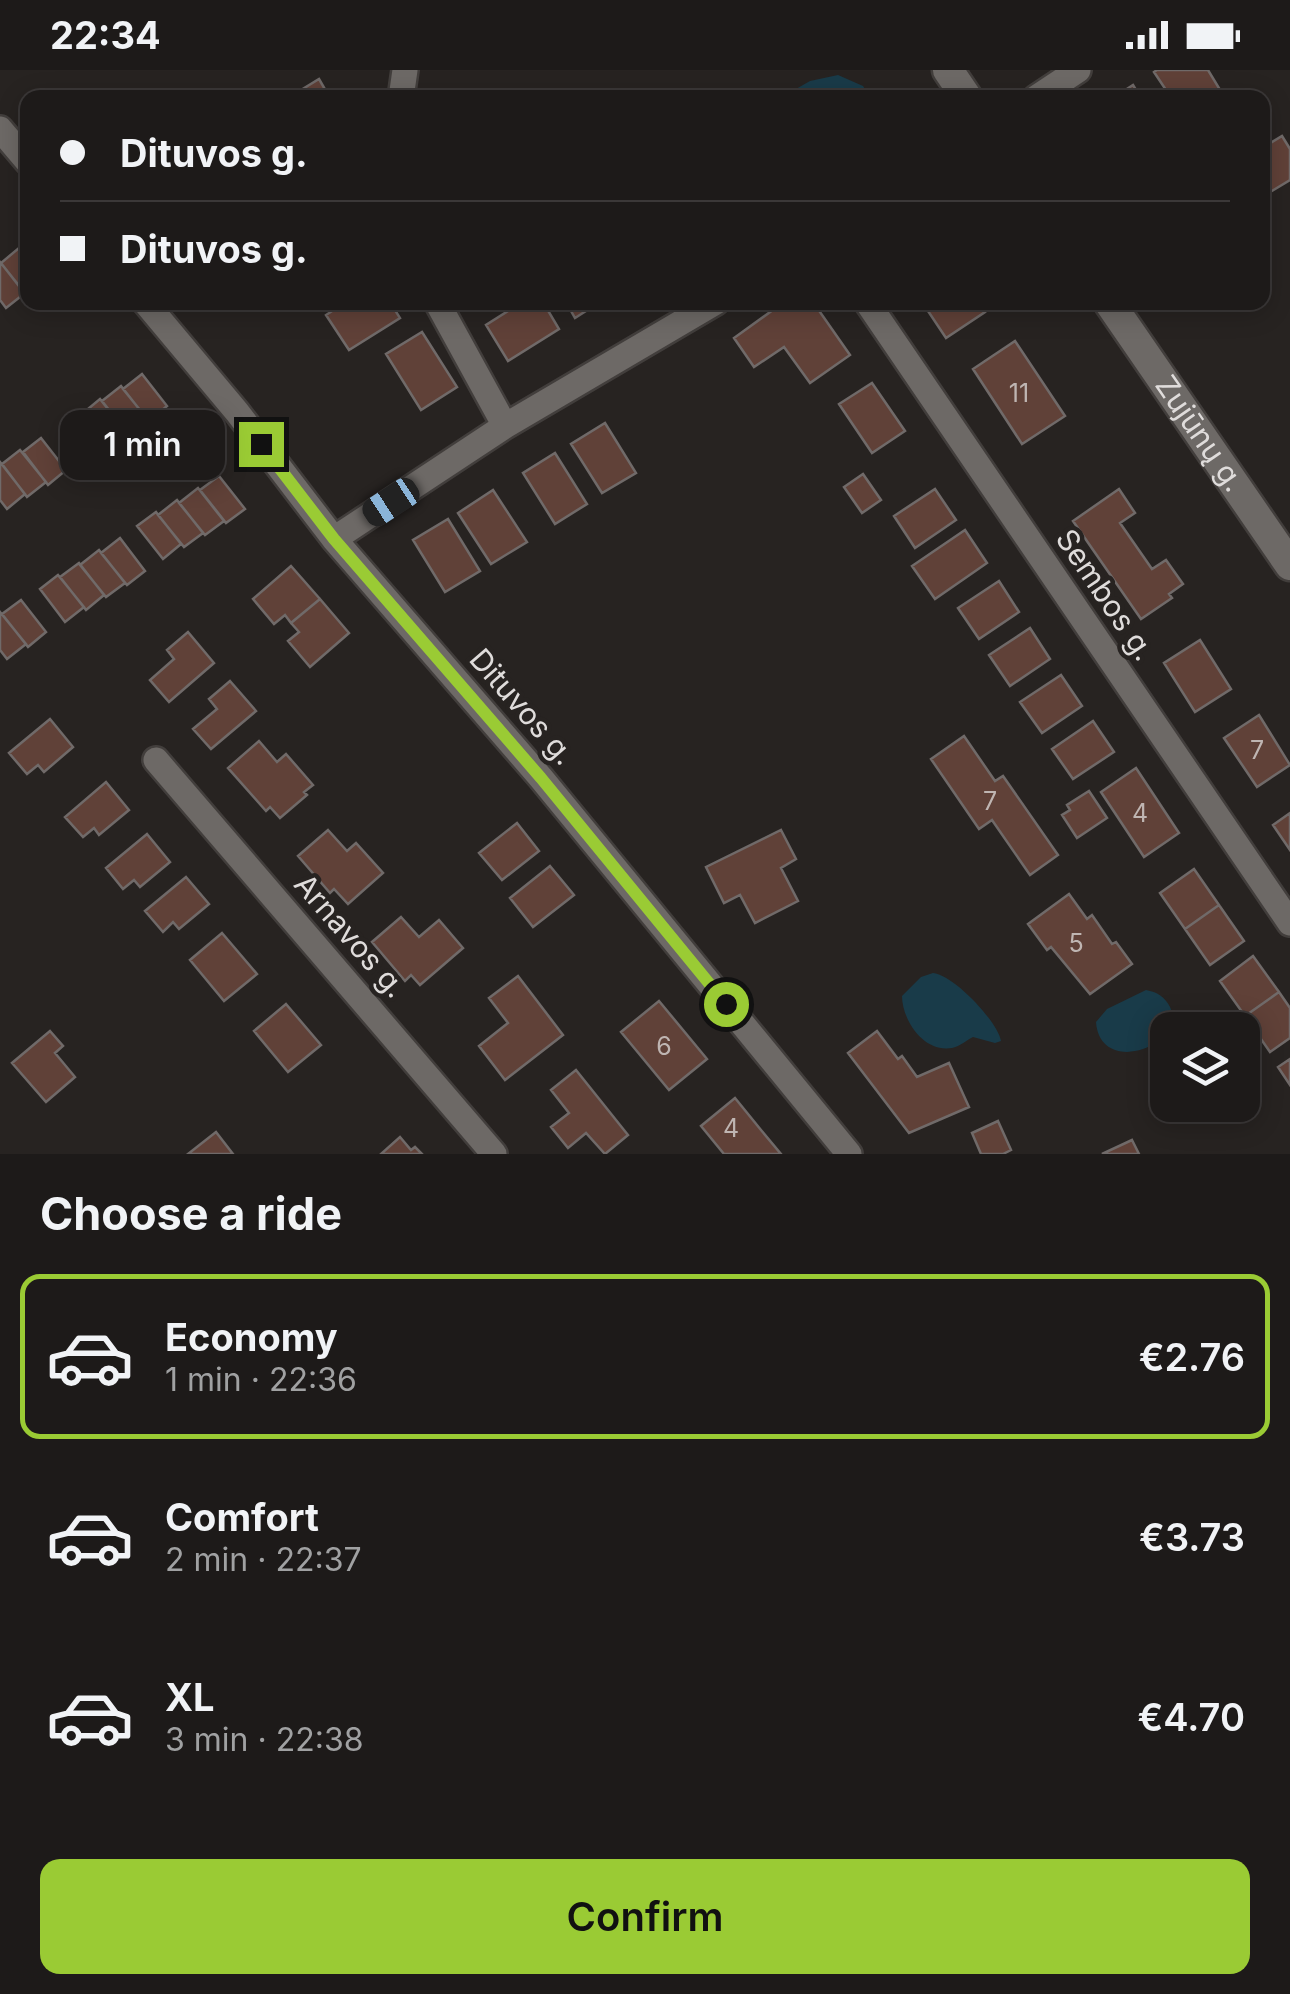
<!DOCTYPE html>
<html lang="en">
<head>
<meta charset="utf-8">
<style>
	:root { --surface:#1d1a19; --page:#2a2726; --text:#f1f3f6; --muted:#a0a1a2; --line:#3b3838; --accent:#9acb34 }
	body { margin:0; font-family:Inter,sans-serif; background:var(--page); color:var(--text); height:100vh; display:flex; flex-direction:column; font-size:38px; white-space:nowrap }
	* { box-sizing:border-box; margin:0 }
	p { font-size:32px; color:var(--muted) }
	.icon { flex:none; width:55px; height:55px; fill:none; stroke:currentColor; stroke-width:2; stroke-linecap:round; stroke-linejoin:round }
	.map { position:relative; height:1084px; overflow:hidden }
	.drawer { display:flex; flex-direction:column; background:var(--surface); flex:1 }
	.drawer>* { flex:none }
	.top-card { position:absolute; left:20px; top:20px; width:1250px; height:220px; border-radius:20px; box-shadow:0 5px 25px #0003,0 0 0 2px var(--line); display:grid; align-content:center; height:220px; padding:0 40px; background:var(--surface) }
	.fabs { position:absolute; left:1150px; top:942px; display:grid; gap:20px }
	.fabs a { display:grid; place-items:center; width:110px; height:110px; border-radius:20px; background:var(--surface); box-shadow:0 5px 25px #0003,0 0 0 2px var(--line); font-size:50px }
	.end { position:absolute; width:45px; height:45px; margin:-22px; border:12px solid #9acb34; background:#111; box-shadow:0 0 0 5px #111 }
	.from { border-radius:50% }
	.bubble { position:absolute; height:70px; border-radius:20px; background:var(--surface); box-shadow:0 5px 25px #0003,0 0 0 2px var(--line); font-size:32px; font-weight:600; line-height:70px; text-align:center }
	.car { position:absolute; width:30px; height:60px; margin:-30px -15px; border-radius:12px; box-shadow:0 0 8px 2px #0007; background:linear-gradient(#222 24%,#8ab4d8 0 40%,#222 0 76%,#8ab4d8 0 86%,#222 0) }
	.top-card b { display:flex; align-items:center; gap:35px; height:95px; font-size:38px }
	.top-card b+b { border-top:2px solid var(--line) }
	.top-card i { width:25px; height:25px; background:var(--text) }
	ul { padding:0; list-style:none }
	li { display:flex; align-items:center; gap:30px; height:165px; margin:0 20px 15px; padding:0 20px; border:5px solid transparent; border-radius:20px }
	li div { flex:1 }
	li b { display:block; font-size:38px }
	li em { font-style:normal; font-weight:600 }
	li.active { border-color:var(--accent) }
	li>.icon { width:90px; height:90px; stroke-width:1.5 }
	h2 { padding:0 40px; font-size:45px; line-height:120px }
	.primary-button { display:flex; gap:20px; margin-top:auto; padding:20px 40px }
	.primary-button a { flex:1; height:115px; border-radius:20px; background:var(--accent); color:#111; font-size:40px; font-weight:600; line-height:115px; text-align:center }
	.status { display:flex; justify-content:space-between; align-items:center; height:70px; padding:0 50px; background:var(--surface); direction:ltr }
	.status svg { height:28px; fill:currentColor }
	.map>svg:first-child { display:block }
	.water { fill:#193b49 }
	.building { fill:#604138; stroke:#706a69; stroke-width:2.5 }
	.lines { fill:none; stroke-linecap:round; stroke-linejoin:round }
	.street-casing { stroke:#423e3c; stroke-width:30 }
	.secondary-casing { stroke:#423e3c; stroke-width:35 }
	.street { stroke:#6d6966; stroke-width:25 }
	.secondary { stroke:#6d6966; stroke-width:30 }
	.route { stroke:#9acb34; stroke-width:12 }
	.labels { text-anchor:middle; stroke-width:9; stroke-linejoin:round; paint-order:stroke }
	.number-label { font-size:25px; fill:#bfb5b2 }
	.street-label { font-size:30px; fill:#dfdcdb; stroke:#272321 }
</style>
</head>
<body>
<div class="status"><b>22:34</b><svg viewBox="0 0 49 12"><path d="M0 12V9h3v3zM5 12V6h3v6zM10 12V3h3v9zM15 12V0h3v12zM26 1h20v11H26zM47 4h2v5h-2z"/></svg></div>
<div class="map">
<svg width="1290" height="1084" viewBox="0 0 1290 1084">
	<rect width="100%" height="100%" fill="#272321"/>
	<path class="water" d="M 838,5 L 863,16 L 870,27 L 782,27 L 810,11 Z
		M 933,903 C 954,905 998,952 1001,971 L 995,973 L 973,967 C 967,970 959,977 952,978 C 923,983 902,949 902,926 L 921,907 Z
		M 1146,920 C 1157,922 1165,927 1170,937 C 1188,975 1100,1008 1096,952 L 1107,939 Z"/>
	<path class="building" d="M 1157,0 L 1208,0 L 1225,28 L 1182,28 L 1177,21 L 1170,26 L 1154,2 Z
		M 319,9 L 330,28 L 288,28 Z
		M 1133,15 L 1141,28 L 1113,28 Z
		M 1282,66 L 1290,79 L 1290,110 L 1262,127 L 1262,78 Z
		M 19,178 L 28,189 L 26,225 L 1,193 Z
		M 0,192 L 25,223 L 6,238 L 0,230 Z
		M 346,232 L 390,232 L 400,248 L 349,280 L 326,245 Z
		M 522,232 L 543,232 L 559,259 L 508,291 L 486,255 Z
		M 566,232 L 600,232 L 575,248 Z
		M 784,232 L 813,232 L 850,285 L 810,313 L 784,277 L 754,297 L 734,268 Z
		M 922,232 L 979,232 L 985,242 L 946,268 Z
		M 422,262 L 457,317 L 421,340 L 386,284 Z
		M 1015,271 L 1065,346 L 1022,374 L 973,299 Z
		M 142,304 L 167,336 L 149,351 L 123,319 Z
		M 872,313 L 905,361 L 872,383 L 839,334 Z
		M 121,316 L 147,349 L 128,364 L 102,331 Z
		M 100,329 L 126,362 L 107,376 L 82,344 Z
		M 80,342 L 106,374 L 87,389 L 61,356 Z
		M 605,353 L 636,403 L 602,423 L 571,374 Z
		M 41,368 L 66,400 L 48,415 L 23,382 Z
		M 20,380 L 46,412 L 27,427 L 2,394 Z
		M 555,383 L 587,434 L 555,454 L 523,403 Z
		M 0,392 L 25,424 L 7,439 L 0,430 Z
		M 863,404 L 881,430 L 862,443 L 844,417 Z
		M 219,406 L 245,439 L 226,453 L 200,420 Z
		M 198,418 L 224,451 L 205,465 L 179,433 Z
		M 935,419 L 956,450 L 915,478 L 894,446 Z
		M 1119,419 L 1135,443 L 1120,453 L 1152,499 L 1166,490 L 1183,514 L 1169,524 L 1172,528 L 1141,549 L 1073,451 Z
		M 493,420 L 527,472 L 491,494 L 458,443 Z
		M 177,430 L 203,463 L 184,477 L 158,445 Z
		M 156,442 L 181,474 L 163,489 L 137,456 Z
		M 448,449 L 480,501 L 445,522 L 413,470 Z
		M 965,460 L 987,493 L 935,529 L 912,496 Z
		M 120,468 L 145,501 L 127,515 L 101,483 Z
		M 99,480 L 125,513 L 106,527 L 80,495 Z
		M 79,493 L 104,525 L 86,540 L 60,507 Z
		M 291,496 L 320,529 L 291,553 L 285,545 L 274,554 L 253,529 Z
		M 58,505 L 84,537 L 65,552 L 40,519 Z
		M 999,511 L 1019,542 L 979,569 L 958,538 Z
		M 320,529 L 349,563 L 310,597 L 288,571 L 299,562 L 291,553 Z
		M 21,530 L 46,562 L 28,577 L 2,544 Z
		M 0,542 L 26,574 L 7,589 L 0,580 Z
		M 1030,558 L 1050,589 L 1010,616 L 989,585 Z
		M 188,562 L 214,593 L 169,632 L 150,610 L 174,589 L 167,580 Z
		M 1200,570 L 1231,619 L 1195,642 L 1164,593 Z
		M 1061,605 L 1082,636 L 1042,663 L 1020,632 Z
		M 230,611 L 256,641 L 211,679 L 193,659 L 217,639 L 209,629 Z
		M 1259,645 L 1290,695 L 1257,717 L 1224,668 Z
		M 50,649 L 73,677 L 44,702 L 38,695 L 27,704 L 9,683 Z
		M 1093,651 L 1114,682 L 1073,709 L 1052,679 Z
		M 964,666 L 995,711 L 1003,706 L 1058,785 L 1030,805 L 992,750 L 979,759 L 931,689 Z
		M 259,671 L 277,692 L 286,684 L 313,715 L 304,722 L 307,725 L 280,748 L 270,737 L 266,741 L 228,698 Z
		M 1136,698 L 1179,763 L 1144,787 L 1101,722 Z
		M 106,712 L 129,740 L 99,765 L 94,758 L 83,767 L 65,747 Z
		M 1089,721 L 1107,748 L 1077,768 L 1062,745 L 1070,740 L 1067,735 Z
		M 1290,743 L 1290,780 L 1273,755 Z
		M 517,753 L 539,781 L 502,810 L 479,783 Z
		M 328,760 L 347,781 L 356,773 L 383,803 L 348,834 L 334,819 L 330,823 L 298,786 Z
		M 781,760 L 796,789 L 781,798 L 798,831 L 755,853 L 740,825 L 724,833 L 706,797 Z
		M 147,764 L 170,792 L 140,817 L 134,810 L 123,819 L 106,798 Z
		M 550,796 L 574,825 L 533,857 L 510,828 Z
		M 1194,799 L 1219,835 L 1185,859 L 1160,823 Z
		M 186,807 L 209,834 L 179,859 L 173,852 L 163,862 L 145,841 Z
		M 1069,824 L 1087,849 L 1092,845 L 1112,874 L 1116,872 L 1132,894 L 1090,924 L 1051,877 L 1047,880 L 1028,854 Z
		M 1219,835 L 1244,871 L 1210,895 L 1185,859 Z
		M 401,847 L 419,867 L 439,850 L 463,878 L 420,915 L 411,905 L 405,911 L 372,872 Z
		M 222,863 L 257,904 L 224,931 L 190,890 Z
		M 1253,886 L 1279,922 L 1245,946 L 1220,911 Z
		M 518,906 L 563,965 L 505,1010 L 479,976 L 508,953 L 489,928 Z
		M 1279,922 L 1290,938 L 1290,968 L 1270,982 L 1245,946 Z
		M 659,931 L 707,989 L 669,1020 L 621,962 Z
		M 286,934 L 321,975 L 288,1002 L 254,961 Z
		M 50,961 L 63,976 L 55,983 L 75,1007 L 46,1032 L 12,993 Z
		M 877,961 L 898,989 L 902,986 L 917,1007 L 949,993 L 969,1037 L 909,1063 L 848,983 Z
		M 1290,989 L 1290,1015 L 1278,997 Z
		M 576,1000 L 628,1065 L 605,1084 L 586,1063 L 568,1078 L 551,1057 L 569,1043 L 551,1020 Z
		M 735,1028 L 761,1060 L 781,1084 L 724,1084 L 701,1056 Z
		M 998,1051 L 1011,1080 L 1003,1084 L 981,1084 L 972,1063 Z
		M 216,1062 L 233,1084 L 188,1084 Z
		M 400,1067 L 411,1080 L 415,1077 L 422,1084 L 381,1084 Z
		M 1132,1070 L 1139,1084 L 1102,1084 Z"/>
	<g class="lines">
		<defs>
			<path id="street" d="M 401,28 L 405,0
				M 1036,28 L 1078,0
				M 0,59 L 28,92
				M 145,232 L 237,342 L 334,469 L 541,708 L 849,1084
				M 437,232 L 505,356
				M 867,232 L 1290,853
				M 334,469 L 505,356 L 716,232
				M 156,690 L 494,1084"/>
			<g id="secondary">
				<path d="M 948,0 L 967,28"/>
				<path id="s1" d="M 1109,232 L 1290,495"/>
			</g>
		</defs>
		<use href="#street" class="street-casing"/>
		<use href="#secondary" class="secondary-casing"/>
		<use href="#street" class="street"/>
		<use href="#secondary" class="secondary"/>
	</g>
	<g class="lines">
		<path class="route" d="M 261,374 L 334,469 L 541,708 L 726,934"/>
	</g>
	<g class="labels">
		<g class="number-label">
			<text x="1019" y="332">11</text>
			<text x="1257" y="689">7</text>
			<text x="990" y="740">7</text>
			<text x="1140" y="752">4</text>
			<text x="1076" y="882">5</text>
			<text x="664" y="985">6</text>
			<text x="731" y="1067">4</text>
		</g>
		<g class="street-label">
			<text dy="10" stroke="none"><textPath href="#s1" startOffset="160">Zujūnų g.</textPath></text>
			<text transform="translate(1105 525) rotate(56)" y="10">Sembos g.</text>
			<text transform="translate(522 637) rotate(49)" y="10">Dituvos g.</text>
			<text transform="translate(350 866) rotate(49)" y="10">Arnavos g.</text>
		</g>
	</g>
</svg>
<div class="fabs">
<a><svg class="icon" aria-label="layers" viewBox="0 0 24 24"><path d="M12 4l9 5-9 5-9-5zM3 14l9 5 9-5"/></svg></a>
</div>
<i class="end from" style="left:726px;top:934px"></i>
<i class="end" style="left:261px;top:374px"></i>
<div class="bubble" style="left:60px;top:340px;width:165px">1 min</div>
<i class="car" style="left:391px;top:432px;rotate:237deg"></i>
<div class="top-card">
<b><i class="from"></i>Dituvos g.</b>
<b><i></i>Dituvos g.</b>
</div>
</div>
<section class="drawer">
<h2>Choose a ride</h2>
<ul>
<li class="active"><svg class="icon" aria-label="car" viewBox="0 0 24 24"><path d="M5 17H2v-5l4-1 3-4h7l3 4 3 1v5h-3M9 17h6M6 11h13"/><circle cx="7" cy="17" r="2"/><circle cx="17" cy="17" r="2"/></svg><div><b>Economy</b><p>1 min · 22:36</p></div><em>€2.76</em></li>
<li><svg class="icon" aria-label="car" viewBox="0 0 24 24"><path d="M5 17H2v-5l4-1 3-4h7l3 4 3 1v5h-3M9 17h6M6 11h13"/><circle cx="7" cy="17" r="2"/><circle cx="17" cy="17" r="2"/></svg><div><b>Comfort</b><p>2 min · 22:37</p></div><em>€3.73</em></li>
<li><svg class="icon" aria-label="car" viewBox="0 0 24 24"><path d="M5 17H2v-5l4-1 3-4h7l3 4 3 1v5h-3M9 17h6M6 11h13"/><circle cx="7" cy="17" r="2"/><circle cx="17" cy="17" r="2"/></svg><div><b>XL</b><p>3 min · 22:38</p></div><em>€4.70</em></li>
</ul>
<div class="primary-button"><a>Confirm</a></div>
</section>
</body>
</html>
